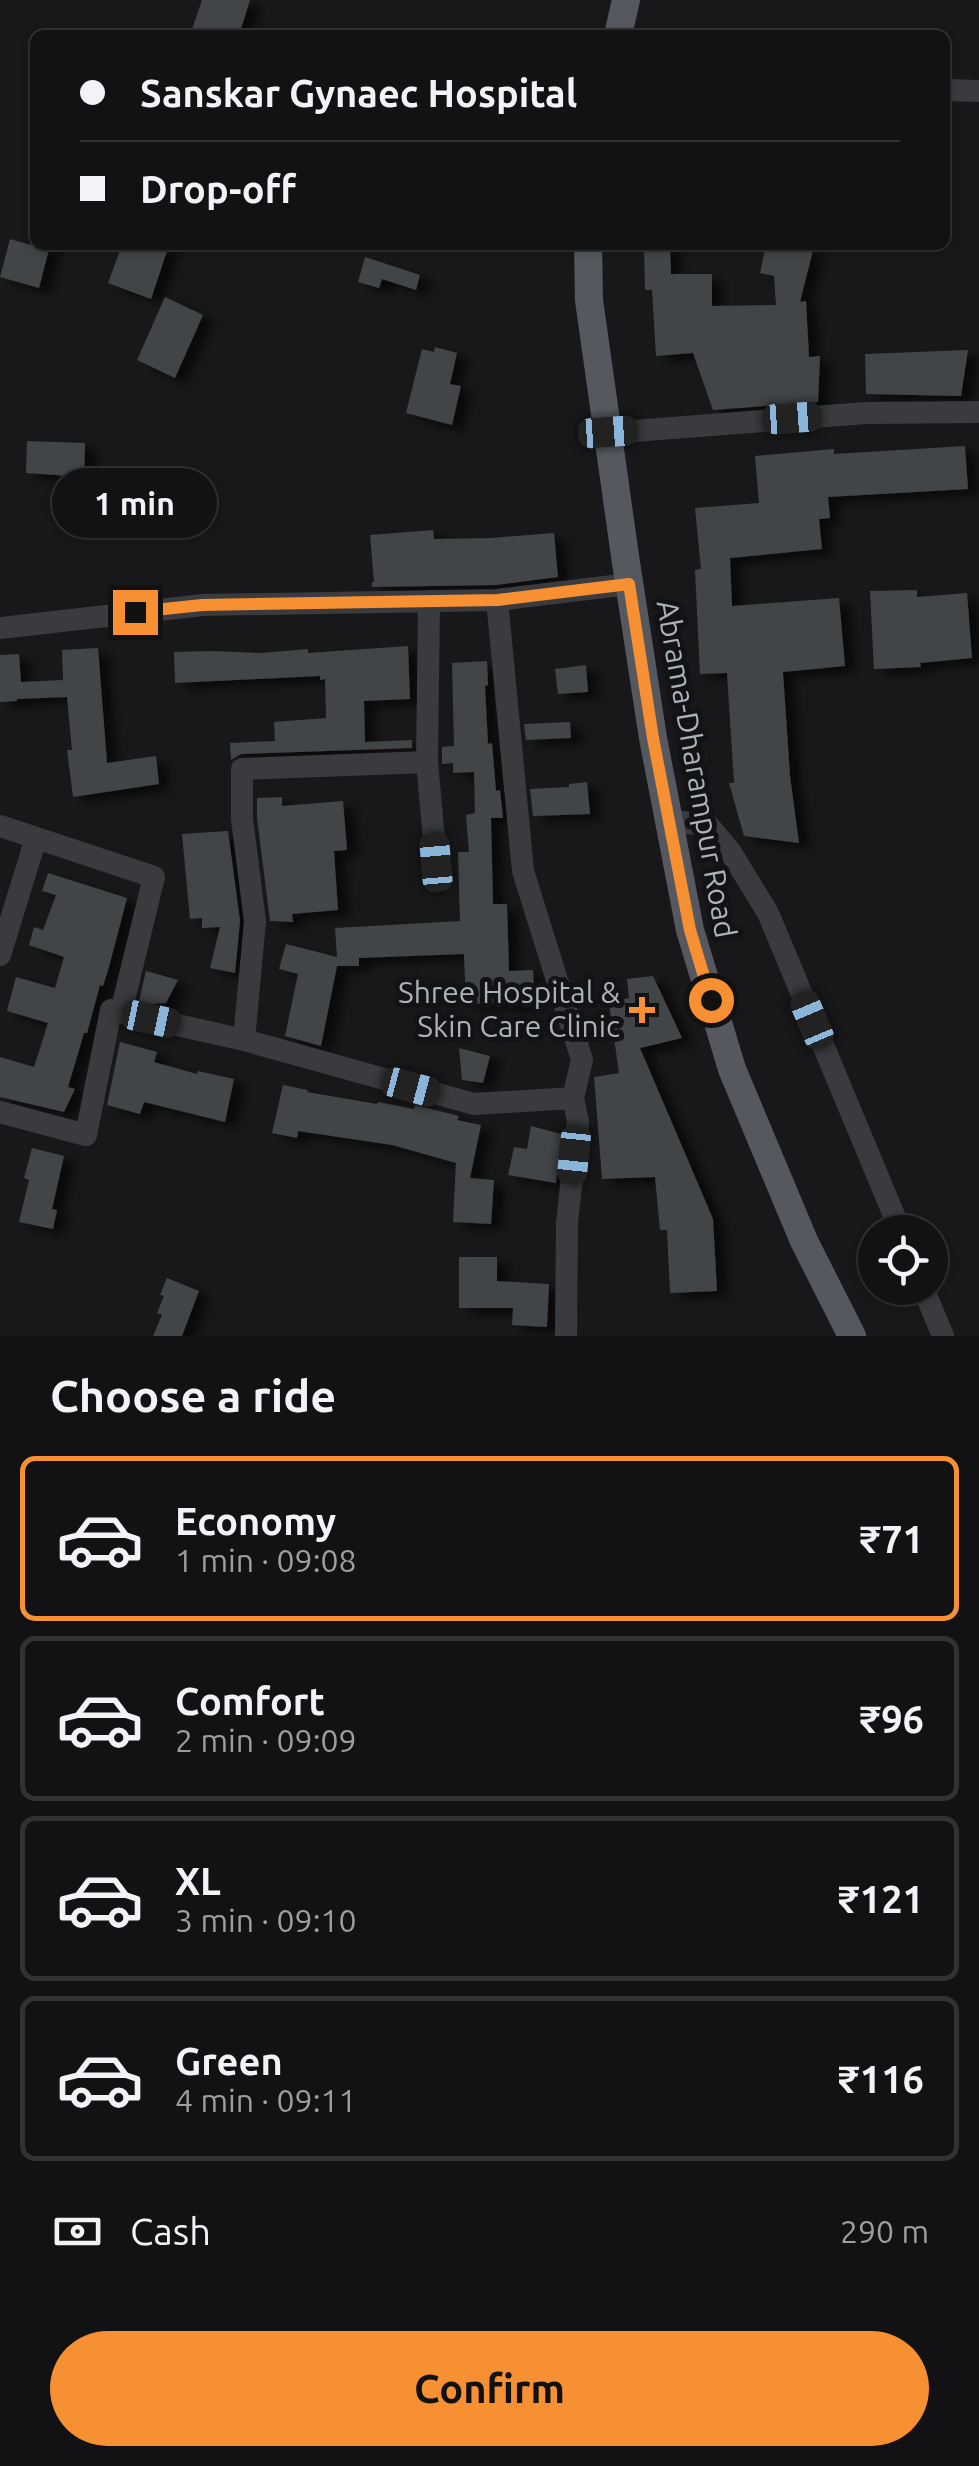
<!DOCTYPE html>
<html lang="en">
<head>
<meta charset="utf-8">
<style>
	:root { --surface:#121214; --page:#1b1b1d; --text:#f1f3f6; --muted:#9c9ea0; --line:#313234; --accent:#f78f33 }
	body { margin:0; font-family:Ubuntu,sans-serif; background:var(--page); color:var(--text); height:100vh; display:flex; flex-direction:column; font-size:38px; white-space:nowrap }
	* { box-sizing:border-box; margin:0 }
	p { font-size:32px; color:var(--muted) }
	.icon { flex:none; width:55px; height:55px; fill:none; stroke:currentColor; stroke-width:2; stroke-linecap:round; stroke-linejoin:round }
	.map { position:relative; height:1336px; overflow:hidden }
	.sheet { display:flex; flex-direction:column; background:var(--surface); flex:1 }
	.sheet>* { flex:none }
	.banner { position:absolute; left:30px; top:30px; width:920px; height:220px; border-radius:15px; box-shadow:0 2px 8px #0004,0 0 0 2px var(--line); display:grid; align-content:center; height:220px; padding:0 50px; background:var(--surface) }
	.controls { position:absolute; left:858px; top:1215px; display:grid; gap:20px }
	.controls a { display:grid; place-items:center; width:90px; height:90px; border-radius:50%; background:var(--surface); box-shadow:0 2px 8px #0004,0 0 0 2px var(--line); font-size:50px }
	.end { position:absolute; width:45px; height:45px; margin:-22px; border:12px solid #f78f33; background:#111; box-shadow:0 0 0 5px #111 }
	.from { border-radius:50% }
	.bubble { position:absolute; height:70px; border-radius:35px; background:var(--surface); box-shadow:0 2px 8px #0004,0 0 0 2px var(--line); font-size:32px; font-weight:700; line-height:70px; text-align:center }
	.car { position:absolute; width:30px; height:60px; margin:-30px -15px; border-radius:12px; box-shadow:0 0 8px 2px #0007; background:linear-gradient(#222 24%,#8ab4d8 0 40%,#222 0 76%,#8ab4d8 0 86%,#222 0) }
	.banner b { display:flex; align-items:center; gap:35px; height:95px; font-size:38px }
	.banner b+b { border-top:2px solid var(--line) }
	.banner i { width:25px; height:25px; background:var(--text) }
	ul { padding:0; list-style:none }
	li { display:flex; align-items:center; gap:30px; height:165px; margin:0 20px 15px; padding:0 30px; border:5px solid var(--line); border-radius:15px }
	li div { flex:1 }
	li b { display:block; font-size:38px }
	li em { font-style:normal; font-weight:700 }
	li.selected { border-color:var(--accent) }
	li>.icon { width:90px; height:90px; stroke-width:1.5 }
	h2 { padding:0 50px; font-size:45px; line-height:120px }
	.pay { display:flex; align-items:center; gap:25px; height:110px; padding:0 50px; font-size:38px }
	.pay p { margin-inline-start:auto }
	.button { display:flex; gap:20px; margin-top:auto; padding:20px 50px }
	.button a { flex:1; height:115px; border-radius:60px; background:var(--accent); color:#111; font-size:40px; font-weight:700; line-height:115px; text-align:center }
	.map>svg:first-child { display:block }
	.building { fill:#424447; filter:url(#shadow) }
	.lines { fill:none; stroke-linecap:round; stroke-linejoin:round }
	.minor { stroke:#393b3f; stroke-width:22 }
	.major { stroke:#55595f; stroke-width:28 }
	.route { stroke:#f78f33; stroke-width:12 }
	.poi-dot { fill:#f78f33; stroke:#131315; stroke-width:4 }
	.labels { text-anchor:middle; stroke-width:10; stroke-linejoin:round; paint-order:stroke }
	.street-label { font-size:30px; fill:#aab2ba; stroke:#131315 }
	.poi-label { font-size:30px; fill:#aab2ba; stroke:#131315; text-anchor:end }
</style>
</head>
<body>
<div class="map">
<svg width="979" height="1336" viewBox="0 0 979 1336">
	<defs>
		<filter id="shadow"><feDropShadow dx="11" dy="6" stdDeviation="5" flood-color="#0009"/></filter>
	</defs>
	<rect width="100%" height="100%" fill="#18181a"/>
	<path class="building" d="M 202,0 L 250,0 L 239,35 L 190,35 Z
		M 10,239 L 31,245 L 50,245 L 39,288 L 0,277 Z
		M 122,245 L 169,245 L 151,299 L 108,283 Z
		M 644,245 L 670,245 L 671,274 L 712,274 L 712,306 L 776,305 L 774,276 L 760,273 L 766,245 L 791,245 L 813,250 L 800,302 L 806,301 L 809,357 L 820,356 L 818,402 L 713,410 L 693,353 L 656,356 L 652,290 L 645,290 Z
		M 365,257 L 420,275 L 416,290 L 382,279 L 379,288 L 358,282 Z
		M 165,297 L 203,315 L 175,378 L 137,360 Z
		M 435,347 L 457,353 L 450,384 L 461,386 L 452,425 L 406,413 L 422,349 L 434,352 Z
		M 968,350 L 961,396 L 866,394 L 865,354 Z
		M 27,441 L 85,443 L 84,477 L 26,473 Z
		M 965,446 L 968,489 L 828,497 L 830,518 L 819,519 L 822,549 L 730,558 L 732,606 L 839,598 L 845,666 L 783,672 L 790,776 L 799,843 L 744,836 L 729,783 L 734,783 L 727,673 L 700,674 L 695,570 L 701,569 L 695,508 L 759,503 L 755,456 L 834,449 L 834,454 Z
		M 433,530 L 434,539 L 491,538 L 554,533 L 558,577 L 496,585 L 372,587 L 372,582 L 374,582 L 370,535 Z
		M 917,590 L 917,597 L 967,593 L 972,658 L 920,663 L 921,667 L 874,669 L 870,591 Z
		M 408,646 L 410,699 L 364,701 L 365,742 L 412,740 L 412,748 L 241,754 L 231,760 L 230,743 L 275,741 L 274,722 L 326,718 L 325,679 L 320,680 L 320,676 L 175,683 L 174,652 L 210,651 L 261,653 L 308,649 L 308,653 Z
		M 98,648 L 107,763 L 156,756 L 159,784 L 73,797 L 67,750 L 72,750 L 67,697 L 17,699 L 17,701 L 0,702 L 0,655 L 19,654 L 21,682 L 63,680 L 62,650 Z
		M 487,661 L 488,685 L 485,686 L 488,744 L 492,743 L 496,791 L 500,790 L 503,818 L 491,818 L 493,904 L 507,904 L 509,971 L 533,970 L 535,1005 L 501,1006 L 501,1003 L 466,1004 L 464,954 L 359,958 L 359,966 L 337,966 L 321,1046 L 285,1036 L 298,974 L 279,969 L 286,944 L 337,957 L 335,928 L 460,921 L 458,852 L 469,852 L 466,815 L 475,813 L 474,772 L 453,773 L 453,763 L 442,764 L 442,747 L 454,746 L 452,663 Z
		M 586,665 L 588,692 L 558,694 L 555,669 Z
		M 570,722 L 571,738 L 526,740 L 524,724 Z
		M 587,782 L 590,814 L 533,816 L 530,789 L 569,787 L 569,784 Z
		M 282,797 L 282,806 L 343,801 L 347,850 L 334,851 L 338,910 L 292,914 L 293,922 L 270,921 L 257,818 L 257,798 Z
		M 228,831 L 240,921 L 235,973 L 210,968 L 220,927 L 202,928 L 202,918 L 190,919 L 182,834 Z
		M 48,873 L 127,898 L 109,967 L 103,986 L 100,985 L 87,1033 L 84,1033 L 68,1087 L 75,1089 L 64,1112 L 0,1097 L 0,1057 L 34,1067 L 48,1023 L 7,1011 L 16,977 L 55,988 L 64,957 L 29,945 L 34,927 L 43,930 L 56,895 L 42,891 Z
		M 146,971 L 178,980 L 166,1003 L 152,1004 L 139,1001 Z
		M 653,976 L 682,1038 L 640,1048 L 713,1219 L 717,1291 L 670,1293 L 667,1230 L 660,1230 L 655,1177 L 602,1179 L 594,1077 L 619,1073 L 609,1003 L 629,998 L 627,979 Z
		M 120,1042 L 157,1052 L 154,1062 L 197,1074 L 198,1071 L 234,1079 L 225,1122 L 144,1102 L 140,1114 L 107,1105 Z
		M 459,1048 L 490,1056 L 483,1083 L 462,1080 Z
		M 283,1085 L 308,1090 L 307,1092 L 377,1104 L 378,1102 L 414,1109 L 415,1105 L 459,1116 L 457,1120 L 481,1125 L 470,1178 L 494,1180 L 491,1224 L 453,1222 L 456,1163 L 392,1145 L 298,1131 L 297,1138 L 272,1133 Z
		M 531,1126 L 561,1134 L 556,1183 L 508,1175 L 514,1147 L 527,1149 Z
		M 32,1148 L 64,1156 L 52,1209 L 57,1210 L 53,1229 L 19,1222 L 29,1180 L 24,1178 Z
		M 459,1257 L 497,1257 L 497,1281 L 549,1284 L 547,1327 L 512,1325 L 513,1308 L 459,1308 Z
		M 167,1278 L 199,1291 L 182,1336 L 153,1336 L 162,1315 L 157,1313 L 164,1296 L 160,1295 Z"/>
	<g class="lines">
		<path class="minor" d="M 945,90 L 979,91
			M 608,433 L 866,413 L 979,412
			M 497,600 L 523,871 L 582,1060 L 573,1098 L 578,1121 L 567,1223 L 566,1336
			M 429,601 L 427,762 L 436,862
			M 0,628 L 203,605 L 497,600 L 629,584
			M 669,820 L 709,826 L 730,851 L 768,913 L 901,1232
			M 0,826 L 154,877 L 121,1012
			M 0,955 L 36,838
			M 244,1040 L 255,921 L 242,819 L 242,769 L 427,762
			M 0,1112 L 86,1135 L 111,1010 L 244,1040 L 474,1104 L 573,1098
			M 923,1288 L 943,1336"/>
		<path class="major" d="M 618,35 L 626,0
			M 588,245 L 589,300 L 625,556 L 653,738 L 690,930 L 732,1069 L 804,1241 L 852,1336"/>
	</g>
	<g class="lines">
		<path class="route" d="M 135,612 L 202,605 L 498,600 L 629,584 L 653,738 L 690,930 L 711,1000"/>
	</g>
	<path class="poi-dot" d="M637 995h10v10h10v10h-10v10h-10v-10h-10v-10h10z"/>
	<g class="labels">
		<g class="street-label">
			<text transform="translate(696 769) rotate(80)" y="10">Abrama-Dharampur Road</text>
		</g>
		<g class="poi-label">
			<text x="620" y="1003">Shree Hospital &amp;<tspan x="620" dy="34">Skin Care Clinic</tspan></text>
		</g>
	</g>
</svg>
<div class="controls">
<a><svg class="icon" aria-label="locate" viewBox="0 0 24 24"><circle cx="12" cy="12" r="6"/><path d="M12 2v4M12 18v4M2 12h4M18 12h4"/></svg></a>
</div>
<i class="end from" style="left:711px;top:1000px"></i>
<i class="end" style="left:135px;top:612px"></i>
<div class="bubble" style="left:52px;top:468px;width:165px">1 min</div>
<i class="car" style="left:792px;top:418px;rotate:86deg"></i>
<i class="car" style="left:608px;top:432px;rotate:86deg"></i>
<i class="car" style="left:436px;top:862px;rotate:355deg"></i>
<i class="car" style="left:151px;top:1019px;rotate:102deg"></i>
<i class="car" style="left:812px;top:1020px;rotate:337deg"></i>
<i class="car" style="left:411px;top:1087px;rotate:105deg"></i>
<i class="car" style="left:574px;top:1155px;rotate:186deg"></i>
<div class="banner">
<b><i class="from"></i>Sanskar Gynaec Hospital</b>
<b><i></i>Drop-off</b>
</div>
</div>
<section class="sheet">
<h2>Choose a ride</h2>
<ul>
<li class="selected"><svg class="icon" aria-label="car" viewBox="0 0 24 24"><path d="M5 17H2v-5l4-1 3-4h7l3 4 3 1v5h-3M9 17h6M6 11h13"/><circle cx="7" cy="17" r="2"/><circle cx="17" cy="17" r="2"/></svg><div><b>Economy</b><p>1 min · 09:08</p></div><em>₹71</em></li>
<li><svg class="icon" aria-label="car" viewBox="0 0 24 24"><path d="M5 17H2v-5l4-1 3-4h7l3 4 3 1v5h-3M9 17h6M6 11h13"/><circle cx="7" cy="17" r="2"/><circle cx="17" cy="17" r="2"/></svg><div><b>Comfort</b><p>2 min · 09:09</p></div><em>₹96</em></li>
<li><svg class="icon" aria-label="car" viewBox="0 0 24 24"><path d="M5 17H2v-5l4-1 3-4h7l3 4 3 1v5h-3M9 17h6M6 11h13"/><circle cx="7" cy="17" r="2"/><circle cx="17" cy="17" r="2"/></svg><div><b>XL</b><p>3 min · 09:10</p></div><em>₹121</em></li>
<li><svg class="icon" aria-label="car" viewBox="0 0 24 24"><path d="M5 17H2v-5l4-1 3-4h7l3 4 3 1v5h-3M9 17h6M6 11h13"/><circle cx="7" cy="17" r="2"/><circle cx="17" cy="17" r="2"/></svg><div><b>Green</b><p>4 min · 09:11</p></div><em>₹116</em></li>
</ul>
<div class="pay"><svg class="icon" aria-label="cash" viewBox="0 0 24 24"><path d="M3 7h18v10H3z"/><circle cx="12" cy="12" r="2"/></svg>Cash<p>290 m</p></div>
<div class="button"><a>Confirm</a></div>
</section>
</body>
</html>
